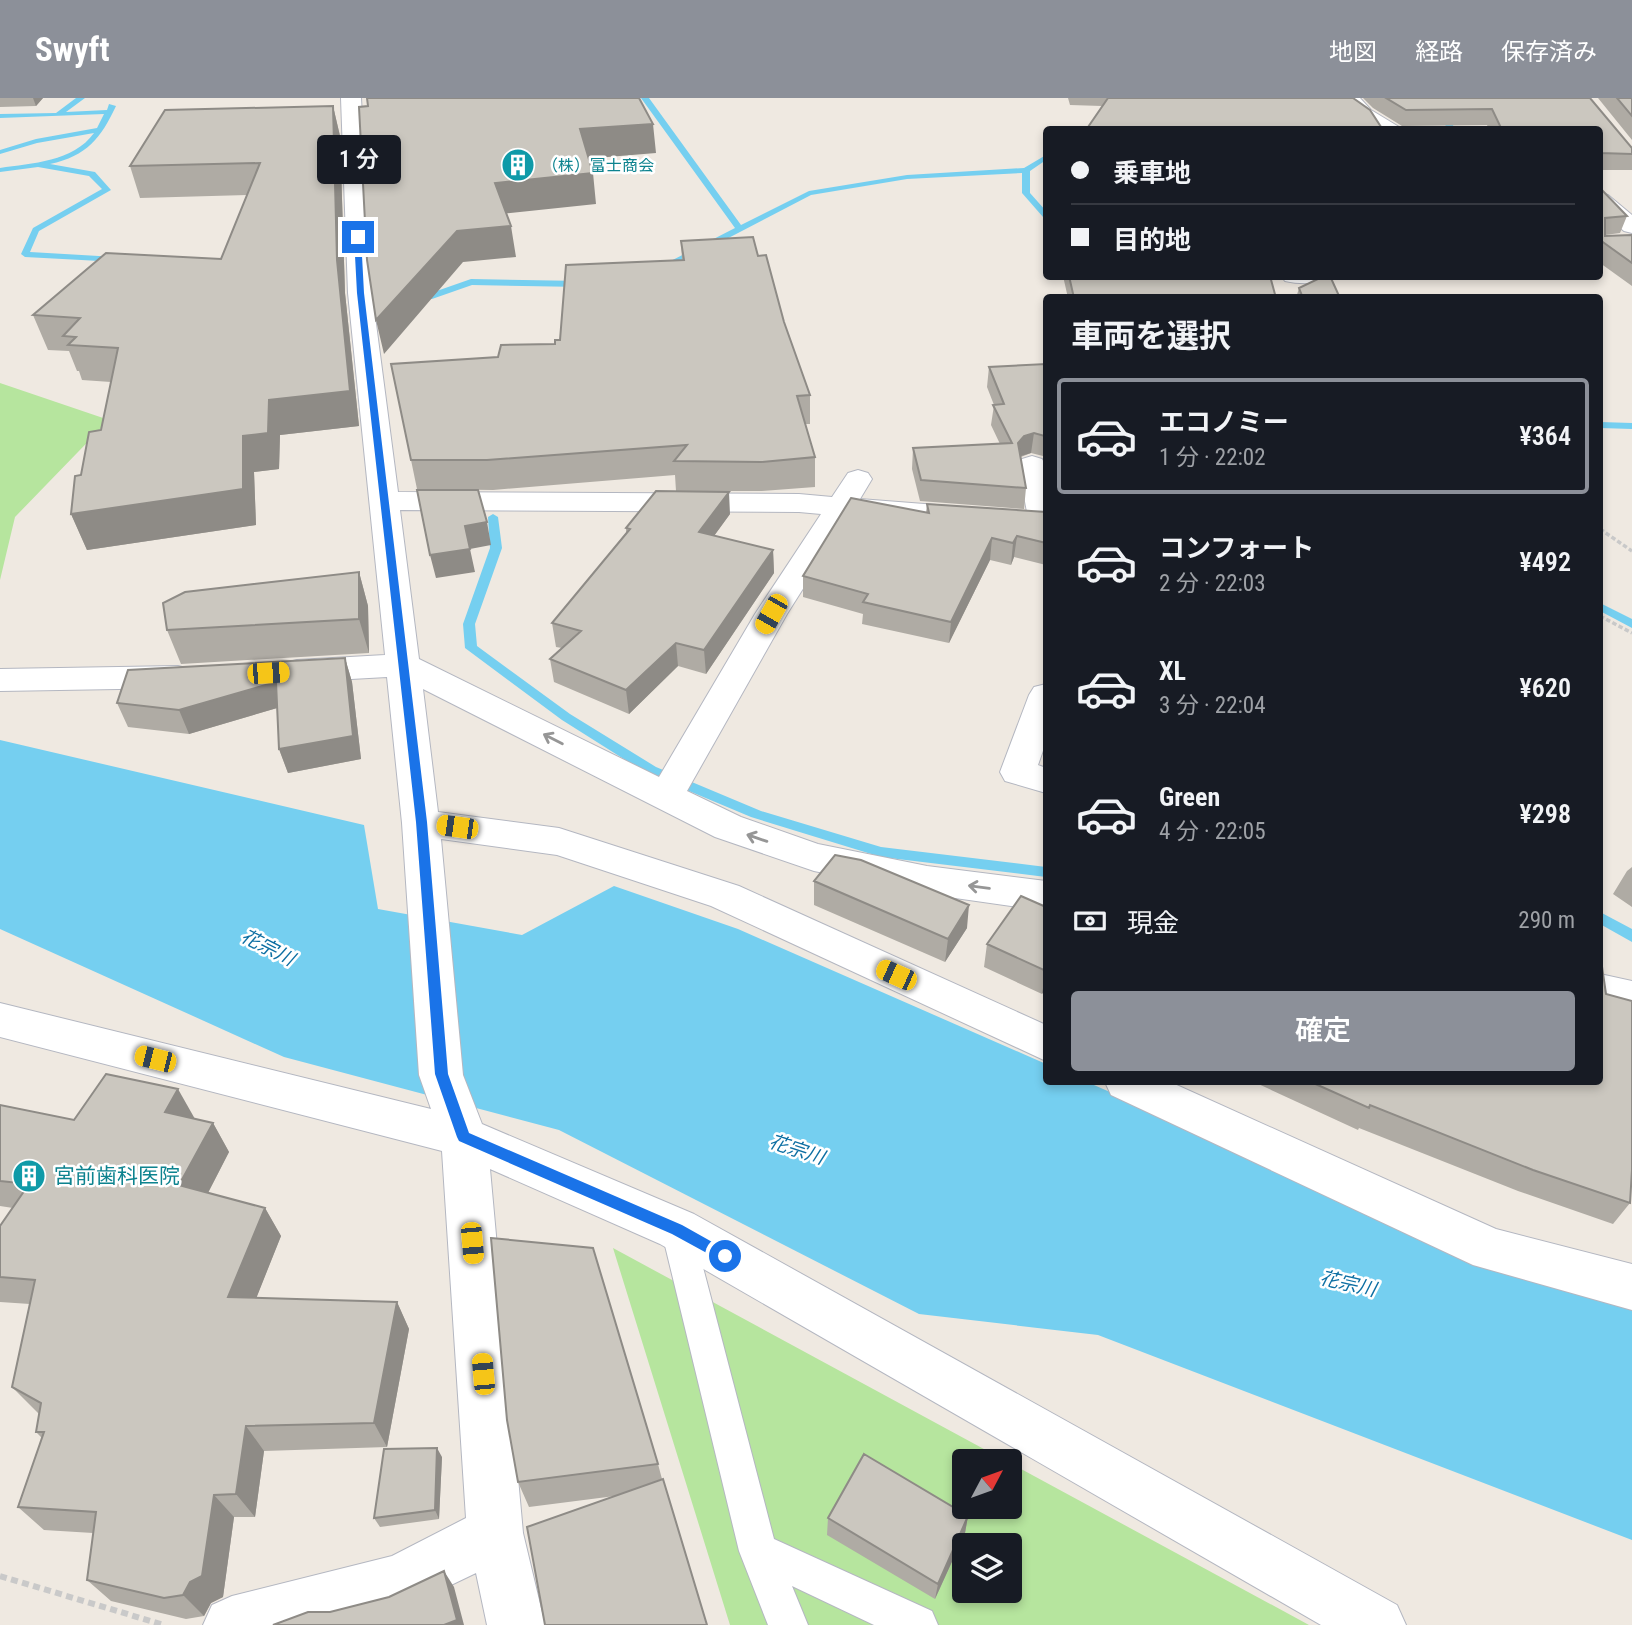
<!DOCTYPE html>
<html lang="ja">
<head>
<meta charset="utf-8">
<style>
	:root { --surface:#171b24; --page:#20242c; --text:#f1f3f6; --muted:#9ea1a6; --line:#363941; --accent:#8c9099 }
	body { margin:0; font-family:"Roboto Condensed","Noto Sans JP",sans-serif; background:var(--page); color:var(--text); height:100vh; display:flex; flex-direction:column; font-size:26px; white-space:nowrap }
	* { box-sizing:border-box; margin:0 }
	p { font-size:23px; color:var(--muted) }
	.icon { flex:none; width:38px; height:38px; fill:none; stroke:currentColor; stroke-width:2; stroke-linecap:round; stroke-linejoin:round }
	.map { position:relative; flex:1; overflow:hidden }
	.drawer { position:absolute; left:1043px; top:196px; width:560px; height:791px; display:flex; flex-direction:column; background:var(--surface); border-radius:7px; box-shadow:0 4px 10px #0003 }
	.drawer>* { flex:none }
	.banner { position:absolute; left:1043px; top:28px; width:560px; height:154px; border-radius:7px; box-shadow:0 4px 10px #0003; display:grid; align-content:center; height:154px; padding:0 28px; background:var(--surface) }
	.needle { width:46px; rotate:49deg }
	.controls { position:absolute; left:952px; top:1351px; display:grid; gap:14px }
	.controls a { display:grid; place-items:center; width:70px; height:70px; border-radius:7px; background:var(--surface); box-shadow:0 4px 10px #0003; font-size:35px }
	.end { position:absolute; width:32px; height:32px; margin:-16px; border:9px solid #1a73e8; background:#fff; box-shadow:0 0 0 4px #fff }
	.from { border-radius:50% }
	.bubble { position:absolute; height:49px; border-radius:7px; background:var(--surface); box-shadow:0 4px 10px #0003; font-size:23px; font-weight:600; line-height:49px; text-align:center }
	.car { position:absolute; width:21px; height:42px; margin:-21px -10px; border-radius:9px; box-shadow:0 0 5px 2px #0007; background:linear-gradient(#f5c518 24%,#345 0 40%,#f5c518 0 76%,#345 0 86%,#f5c518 0) }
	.banner b { display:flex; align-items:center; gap:24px; height:66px; font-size:26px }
	.banner b+b { border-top:2px solid var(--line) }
	.banner i { width:18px; height:18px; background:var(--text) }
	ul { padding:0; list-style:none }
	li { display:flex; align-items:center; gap:21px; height:116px; margin:0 14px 10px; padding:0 14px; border:4px solid transparent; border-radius:7px }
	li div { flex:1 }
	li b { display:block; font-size:26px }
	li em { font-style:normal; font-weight:600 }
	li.current { border-color:var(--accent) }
	li>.icon { width:63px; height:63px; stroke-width:1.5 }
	h2 { padding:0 28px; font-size:32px; line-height:84px }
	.pay { display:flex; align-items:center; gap:18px; height:77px; padding:0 28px; font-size:26px }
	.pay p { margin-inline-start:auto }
	.action { display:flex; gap:14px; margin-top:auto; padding:14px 28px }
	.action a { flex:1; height:80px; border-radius:7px; background:var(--accent); color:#fff; font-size:28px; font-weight:600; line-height:80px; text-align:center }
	header { display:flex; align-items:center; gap:42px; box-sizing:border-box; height:98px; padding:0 35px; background:var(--accent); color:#fff }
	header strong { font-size:33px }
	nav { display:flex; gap:38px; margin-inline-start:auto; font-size:24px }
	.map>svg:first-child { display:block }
	.green { fill:#b6e59e; fill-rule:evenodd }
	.water { fill:#75cff0 }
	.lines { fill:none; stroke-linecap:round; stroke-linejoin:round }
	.stream { fill:#75cff0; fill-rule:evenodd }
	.lane-casing { stroke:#b4b7c1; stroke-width:2 }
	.street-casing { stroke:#b4b7c1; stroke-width:2 }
	.path-far1 { stroke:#c9c9c9; stroke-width:3.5; stroke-dasharray:4.5 2.5; stroke-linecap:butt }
	.path { stroke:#c9c9c9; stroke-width:6; stroke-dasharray:7 4.5; stroke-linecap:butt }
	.lane { fill:#fff; fill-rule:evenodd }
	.street { fill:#fff; fill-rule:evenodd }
	.wall { fill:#afaba4 }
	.shaded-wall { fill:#8e8b86 }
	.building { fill:#cbc7bf; stroke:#8e8b86; stroke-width:2 }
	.oneway { stroke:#969696 }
	.route { fill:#1a73e8 }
	.labels { text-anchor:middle; stroke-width:5; stroke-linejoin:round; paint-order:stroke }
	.far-culture-label { font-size:16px; fill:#0d838f; stroke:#fff; text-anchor:start }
	.water-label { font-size:19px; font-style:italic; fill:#0d6fa3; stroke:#fff }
	.near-culture-label { font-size:21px; fill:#0d838f; stroke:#fff; text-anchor:start }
</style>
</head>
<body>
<header>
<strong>Swyft</strong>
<nav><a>地図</a><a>経路</a><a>保存済み</a></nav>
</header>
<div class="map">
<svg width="1632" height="1527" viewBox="0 0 1632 1527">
	<rect width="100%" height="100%" fill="#efe9e1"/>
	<path class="green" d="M 0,285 L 109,322 L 15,419 L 0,482 Z
		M 613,1150 L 1006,1363 L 964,1363 L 964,1409 L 1010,1409 L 1010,1365 L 1309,1527 L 730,1527 ZM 964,1447 L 1010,1447 L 1010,1493 L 964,1493 Z"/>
	<path class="water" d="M 0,642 L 364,727 L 378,811 L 522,837 L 614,788 L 738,831 L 1046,966 L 1046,984 L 1087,984 L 1510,1168 L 1632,1204 L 1632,1442 L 1098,1237 L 919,1216 L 559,1032 L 284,959 L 0,831 Z"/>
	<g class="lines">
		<path class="stream" d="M 76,0 L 85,0 L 66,14 L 107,12 L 109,6 L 116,8 C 101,40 87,58 50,66 L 95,74 L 111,92 L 39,133 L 30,154 L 116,159 L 120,162 L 119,164 L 25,159 L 21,156 L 33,130 L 102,91 L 89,78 L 38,69 L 0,74 L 0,70 C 32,65 73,64 94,35 L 37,45 L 0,56 L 0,52 L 36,41 L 97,30 L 104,16 L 0,20 L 0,16 L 56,15 Z
			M 641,0 L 649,0 L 741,127 L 809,93 L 907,77 L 1024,70 L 1046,57 L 1046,62 L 1030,73 L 1030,95 L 1046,113 L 1046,119 L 1043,119 L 1022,95 L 1022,75 L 907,81 L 811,97 L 665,173 L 659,173 L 659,169 L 735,130 Z
			M 1455,0 L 1463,0 L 1453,28 L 1451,32 L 1444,32 Z
			M 471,181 L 582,183 L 586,186 L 582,189 L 472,187 L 432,201 L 415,197 L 419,194 L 431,195 Z
			M 1600,324 L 1632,325 L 1632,331 L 1600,330 Z
			M 493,416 L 498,419 L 502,450 L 475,526 L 477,548 L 570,616 L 656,669 L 761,713 L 881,749 L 1046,769 L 1046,779 L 881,759 L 751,719 L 646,675 L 562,622 L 465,550 L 463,526 L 490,450 L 488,419 Z
			M 1600,505 L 1632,521 L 1632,530 L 1600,513 Z
			M 1600,814 L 1632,831 L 1632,844 L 1600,826 Z"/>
		<defs>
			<path id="lane" d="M 677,1116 L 688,1121 L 693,1131 L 774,1441 L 932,1513 L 938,1527 L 874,1527 L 792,1488 L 808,1527 L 768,1527 L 739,1453 L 661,1131 L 666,1121 Z"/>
			<path id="street" d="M 341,0 L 361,0 L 372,195 L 398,394 L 799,396 L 832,399 L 848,375 L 858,372 L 868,375 L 872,381 L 860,401 L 1027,414 L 1018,367 L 1022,361 L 1032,358 L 1042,361 L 1046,368 L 1046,434 L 849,418 L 787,516 L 687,693 L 741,719 L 818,746 L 927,768 L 1046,783 L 1046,813 L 927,796 L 814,773 L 715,739 L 423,591 L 438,714 L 559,730 L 739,788 L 1046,927 L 1046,963 L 711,808 L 557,757 L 441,741 L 463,977 L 482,1026 L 694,1116 L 1397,1507 L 1406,1527 L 1321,1527 L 660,1146 L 490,1071 L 523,1435 L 545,1527 L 487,1527 L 476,1475 L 399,1512 L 342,1527 L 203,1527 L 212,1507 L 232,1498 L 392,1458 L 466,1420 L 442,1053 L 0,939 L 0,905 L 431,1011 L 419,977 L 402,725 L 387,579 L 297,584 L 285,581 L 280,573 L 285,565 L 297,562 L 385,557 L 348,195 ZM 400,412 L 799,414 L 821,416 L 755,516 L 659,679 L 419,561 Z
				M 1339,0 L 1360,0 L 1371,12 L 1404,32 C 1373,32 1358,26 1339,0 Z
				M 1600,95 L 1608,97 L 1632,117 L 1632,135 L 1624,133 L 1600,113 Z
				M 1281,178 L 1329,178 L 1325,183 C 1312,186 1298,186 1285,183 Z
				M 178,568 L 190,571 L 195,579 L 190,587 L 178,590 L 0,593 L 0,571 Z
				M 1046,586 L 1046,644 L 1038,667 L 1046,670 L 1046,695 L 1005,683 L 1000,674 L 1029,597 L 1034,589 Z
				M 1600,876 L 1632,883 L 1632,917 L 1600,909 Z
				M 1105,984 L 1170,984 L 1496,1131 L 1632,1166 L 1632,1212 L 1473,1167 L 1111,997 Z"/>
		</defs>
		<use href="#lane" class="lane-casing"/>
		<use href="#street" class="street-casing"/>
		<path class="path-far1" d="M 1600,431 L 1632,453
			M 1600,518 L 1632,535"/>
		<path class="path" d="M 0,1478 L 164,1527"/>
		<use href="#lane" class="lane"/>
		<use href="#street" class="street"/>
	</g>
	<path class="wall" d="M 0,0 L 43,0 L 36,8 L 0,9 Z
		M 1068,0 L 1353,0 L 1102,8 L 1070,7 Z
		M 1363,0 L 1590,0 L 1632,56 L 1632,72 L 1600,72 L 1600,32 L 1489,32 L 1487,27 L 1402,28 L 1373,10 Z
		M 1598,0 L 1632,0 L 1632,42 Z
		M 333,8 L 340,38 L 345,195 L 359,328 L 280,337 L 279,371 L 254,374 L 256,427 L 87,452 L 71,416 L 81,377 L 101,332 L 111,284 L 82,282 L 79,273 L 77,273 L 69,253 L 48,252 L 33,217 L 221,161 L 247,97 L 140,100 L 130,68 Z
		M 1600,90 L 1627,118 L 1620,135 L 1605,137 L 1605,138 L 1632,137 L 1632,188 L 1600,165 Z
		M 681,143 L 758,158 L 784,224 L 810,297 L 810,326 L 805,326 L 815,359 L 815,389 L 762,393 L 676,393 L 675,377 L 493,392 L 417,391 L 411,362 L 498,259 L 555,246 L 682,162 Z
		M 1063,178 L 1270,178 L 1276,200 L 1068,200 Z
		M 1299,190 L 1303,200 L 1296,200 Z
		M 1046,266 L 1046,365 L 1043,358 L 1031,355 L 1021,359 L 1026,390 L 1024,411 L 920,403 L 912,371 L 913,350 L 1000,346 L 991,327 L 994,307 L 987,289 L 989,269 Z
		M 927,406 L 1046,415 L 1046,467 L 1014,459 L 1011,467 L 990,462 L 949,545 L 862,526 L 863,516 L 803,499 L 803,478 L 926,415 Z
		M 730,416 L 714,438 L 773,452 L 774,475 L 706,576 L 678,568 L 629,616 L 554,584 L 550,561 L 562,550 L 556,549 L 552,525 L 626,435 L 626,430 Z
		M 359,474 L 368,508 L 369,555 L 181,566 L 167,532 Z
		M 345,560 L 352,584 L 361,661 L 288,675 L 279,651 L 277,610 L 189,636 L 128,629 L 117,605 Z
		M 1632,769 L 1632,809 L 1613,796 L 1627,773 Z
		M 814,783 L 967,830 L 945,864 L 814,807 Z
		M 1046,809 L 1046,890 L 1042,896 L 984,869 L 987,846 Z
		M 1254,984 L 1600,984 L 1630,1105 L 1613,1126 L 1518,1093 L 1359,1030 L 1358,1032 Z
		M 0,1007 L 74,1022 L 195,1021 L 213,1025 L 229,1054 L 208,1095 L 265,1110 L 281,1138 L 256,1200 L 397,1204 L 409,1231 L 387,1349 L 264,1353 L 255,1419 L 234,1419 L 223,1499 L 211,1505 L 204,1518 L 186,1521 L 111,1503 L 87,1482 L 93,1435 L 44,1432 L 18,1409 L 42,1340 L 36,1334 L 39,1316 L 12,1289 L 30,1206 L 0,1204 L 0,1128 L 13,1110 L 0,1108 Z
		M 442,1359 L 439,1421 L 380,1429 L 374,1420 Z
		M 658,1366 L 662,1381 L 615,1398 L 529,1409 L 518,1384 Z
		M 968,1418 L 965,1435 L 935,1501 L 827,1437 L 828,1420 Z"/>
	<path class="shaded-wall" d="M 33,0 L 43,0 L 36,8 Z
		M 333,8 L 340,38 L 345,195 L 359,328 L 280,337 L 279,371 L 254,374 L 256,427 L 87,452 L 71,416 L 243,338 L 269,302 L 337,162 Z
		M 653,26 L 656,55 L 584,61 L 580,31 Z
		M 593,75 L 596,106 L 500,116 L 495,85 Z
		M 511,128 L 516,159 L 463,164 L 384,256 L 376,222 L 457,133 Z
		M 1034,335 L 1031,355 L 1021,358 L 1016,366 L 1018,345 L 1024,338 Z
		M 729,394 L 730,416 L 700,457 L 699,434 Z
		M 487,424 L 491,447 L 470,451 L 475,474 L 436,480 L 430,457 L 465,428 Z
		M 1017,438 L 1014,459 L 1011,467 L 1013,445 Z
		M 992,440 L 990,462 L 949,545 L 951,524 Z
		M 773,452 L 774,475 L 706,576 L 704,552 Z
		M 359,474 L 368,508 L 369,555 L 359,521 Z
		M 676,545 L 678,568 L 629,616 L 626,592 Z
		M 345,560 L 352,584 L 361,661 L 288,675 L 279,651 Z
		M 276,584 L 284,608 L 189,636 L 179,612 Z
		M 969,807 L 967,830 L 945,864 L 948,841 Z
		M 1046,873 L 1046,890 L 1042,896 Z
		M 178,991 L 195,1021 L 165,1014 Z
		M 213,1025 L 229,1054 L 197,1116 L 179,1087 Z
		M 265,1110 L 281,1138 L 246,1226 L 228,1199 Z
		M 397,1204 L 409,1231 L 387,1349 L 374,1325 Z
		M 246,1328 L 264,1353 L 255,1419 L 236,1396 Z
		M 437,1350 L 442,1359 L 439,1421 L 435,1412 Z
		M 214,1397 L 234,1419 L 223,1499 L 211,1505 L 204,1518 L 183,1497 Z
		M 968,1418 L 965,1435 L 935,1501 L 938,1486 Z
		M 444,1473 L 454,1489 L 464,1527 L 444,1527 Z"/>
	<path class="building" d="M 367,0 L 639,0 L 653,26 L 580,31 L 593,75 L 495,85 L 511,128 L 457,133 L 376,222 L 367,162 L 359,9 L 368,8 Z
		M 1108,0 L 1353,0 L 1370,12 L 1383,32 L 1086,32 Z
		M 1386,0 L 1590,0 L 1632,50 L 1632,56 L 1600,55 L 1600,32 L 1502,32 L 1492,11 L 1406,12 Z
		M 1617,0 L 1632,0 L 1632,18 Z
		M 333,8 L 337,162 L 350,293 L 269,302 L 268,335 L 243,338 L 243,391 L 71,416 L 75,378 L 81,377 L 89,334 L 101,332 L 118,250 L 68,247 L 76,239 L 63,238 L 80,220 L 33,217 L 106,155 L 221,161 L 260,65 L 130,68 L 165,12 Z
		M 1600,90 L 1627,118 L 1605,120 L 1605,138 L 1632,137 L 1632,165 L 1600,142 Z
		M 753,139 L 758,158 L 766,157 L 784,224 L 810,297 L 797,298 L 815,359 L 761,364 L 674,363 L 687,347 L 487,362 L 411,362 L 391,266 L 498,259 L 501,247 L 555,246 L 555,242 L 560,242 L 566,167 L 684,162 L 681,143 Z
		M 1069,178 L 1270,178 L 1276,200 L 1074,200 Z
		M 1324,178 L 1330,178 L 1340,200 L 1303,200 L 1299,190 Z
		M 1046,266 L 1046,340 L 1045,338 L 1034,335 L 1024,338 L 1018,345 L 1026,390 L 921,382 L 913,350 L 1012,345 L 993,307 L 1004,306 L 989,269 Z
		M 417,392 L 478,392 L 487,424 L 465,428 L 470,451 L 430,457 Z
		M 656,393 L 729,394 L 699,434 L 773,452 L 704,552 L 676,545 L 626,592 L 550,561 L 581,533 L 552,525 L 630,431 L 626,430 Z
		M 851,400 L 929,415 L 927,406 L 1046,414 L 1046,445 L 1017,438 L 1013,445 L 992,440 L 951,524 L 863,504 L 868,496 L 803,478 Z
		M 359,474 L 359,521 L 167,532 L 163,505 L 185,494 Z
		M 345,560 L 353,638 L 279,651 L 276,584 L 179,612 L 117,605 L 128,572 Z
		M 835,757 L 861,762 L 969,807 L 948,841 L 814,783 Z
		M 1021,798 L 1046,809 L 1046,873 L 987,846 Z
		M 1600,855 L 1606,896 L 1632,903 L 1632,1072 L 1630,1105 L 1533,1072 L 1370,1007 L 1369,1010 L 1311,984 L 1600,984 Z
		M 106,976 L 178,991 L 165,1014 L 213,1025 L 179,1087 L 265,1110 L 228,1199 L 397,1204 L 374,1325 L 246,1328 L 236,1396 L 214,1397 L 202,1478 L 190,1484 L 183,1497 L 164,1500 L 87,1482 L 96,1414 L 18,1409 L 44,1334 L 36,1334 L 41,1305 L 12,1289 L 35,1182 L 0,1179 L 0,1128 L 29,1086 L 0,1083 L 0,1007 L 74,1022 Z
		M 491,1140 L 593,1150 L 658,1366 L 518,1384 L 507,1322 Z
		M 437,1350 L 435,1412 L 374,1420 L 384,1351 Z
		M 864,1356 L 968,1418 L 938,1486 L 828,1420 Z
		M 663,1381 L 707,1527 L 545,1527 L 527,1429 Z
		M 444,1473 L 457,1522 L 444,1527 L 273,1527 L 308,1514 L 330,1514 L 389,1499 Z"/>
	<defs><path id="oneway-shaft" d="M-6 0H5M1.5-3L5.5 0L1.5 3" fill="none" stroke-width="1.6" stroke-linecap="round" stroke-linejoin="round" transform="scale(1.75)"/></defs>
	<g class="oneway">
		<use href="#oneway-shaft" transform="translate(553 641) rotate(-153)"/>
		<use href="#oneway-shaft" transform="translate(757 740) rotate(-161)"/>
		<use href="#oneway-shaft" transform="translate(979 789) rotate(-173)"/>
	</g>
	<path class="route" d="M 358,137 L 361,139 L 364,195 L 427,724 L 448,976 L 469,1035 L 682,1127 L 730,1154 L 730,1163 L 725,1165 L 672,1136 L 459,1043 L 457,1039 L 435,976 L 416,724 L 357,195 L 354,139 Z"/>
	<defs>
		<symbol id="building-disc" viewBox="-11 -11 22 22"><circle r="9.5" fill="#0f9aa8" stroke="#fff"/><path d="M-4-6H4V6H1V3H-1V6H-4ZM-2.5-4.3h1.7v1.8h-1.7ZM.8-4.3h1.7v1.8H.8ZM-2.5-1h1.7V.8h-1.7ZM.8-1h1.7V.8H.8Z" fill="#fff"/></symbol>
	</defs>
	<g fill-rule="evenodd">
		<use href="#building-disc" x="499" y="48" width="38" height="38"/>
		<use href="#building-disc" x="10" y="1059" width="38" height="38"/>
	</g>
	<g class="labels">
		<g class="far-culture-label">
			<text x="542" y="73">（株）富士商会</text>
		</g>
		<g class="water-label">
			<text transform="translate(268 849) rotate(27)" y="7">花宗川</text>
			<text transform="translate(797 1051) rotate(18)" y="7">花宗川</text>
			<text transform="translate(1348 1185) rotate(13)" y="7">花宗川</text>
		</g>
		<g class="near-culture-label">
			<text x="54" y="1085">宮前歯科医院</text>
		</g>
	</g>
</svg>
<div class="controls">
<a><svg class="needle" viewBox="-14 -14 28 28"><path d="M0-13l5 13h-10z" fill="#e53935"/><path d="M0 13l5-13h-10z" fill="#9ea1a6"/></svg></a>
<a><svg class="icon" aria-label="layers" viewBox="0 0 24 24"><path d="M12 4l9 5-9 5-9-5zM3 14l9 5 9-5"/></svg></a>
</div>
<i class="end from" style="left:725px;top:1158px"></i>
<i class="end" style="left:358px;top:139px"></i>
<div class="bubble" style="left:317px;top:37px;width:84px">1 分</div>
<i class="car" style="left:771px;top:516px;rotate:210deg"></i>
<i class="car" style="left:268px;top:575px;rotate:87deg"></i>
<i class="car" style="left:457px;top:729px;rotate:278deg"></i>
<i class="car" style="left:896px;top:877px;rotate:294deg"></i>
<i class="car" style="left:155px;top:961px;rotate:284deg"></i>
<i class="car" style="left:472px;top:1145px;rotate:175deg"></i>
<i class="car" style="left:483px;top:1276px;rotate:355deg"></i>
<div class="banner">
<b><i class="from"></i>乗車地</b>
<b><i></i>目的地</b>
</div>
<section class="drawer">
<h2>車両を選択</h2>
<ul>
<li class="current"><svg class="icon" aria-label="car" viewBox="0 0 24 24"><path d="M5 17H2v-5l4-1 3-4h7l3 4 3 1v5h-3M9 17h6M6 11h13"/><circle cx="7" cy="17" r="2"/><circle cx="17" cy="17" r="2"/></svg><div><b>エコノミー</b><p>1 分 · 22:02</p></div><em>¥364</em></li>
<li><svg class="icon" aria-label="car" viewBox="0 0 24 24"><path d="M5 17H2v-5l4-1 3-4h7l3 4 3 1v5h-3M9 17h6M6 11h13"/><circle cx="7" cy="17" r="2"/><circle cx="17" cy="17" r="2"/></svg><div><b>コンフォート</b><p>2 分 · 22:03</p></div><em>¥492</em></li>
<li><svg class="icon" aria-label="car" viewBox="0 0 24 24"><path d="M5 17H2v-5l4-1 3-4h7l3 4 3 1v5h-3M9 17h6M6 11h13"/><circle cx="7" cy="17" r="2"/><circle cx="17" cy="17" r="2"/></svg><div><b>XL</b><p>3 分 · 22:04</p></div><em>¥620</em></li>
<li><svg class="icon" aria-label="car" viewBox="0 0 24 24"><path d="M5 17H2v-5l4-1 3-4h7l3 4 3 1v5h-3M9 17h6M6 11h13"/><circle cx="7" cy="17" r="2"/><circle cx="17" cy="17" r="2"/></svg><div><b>Green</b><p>4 分 · 22:05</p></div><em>¥298</em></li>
</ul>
<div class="pay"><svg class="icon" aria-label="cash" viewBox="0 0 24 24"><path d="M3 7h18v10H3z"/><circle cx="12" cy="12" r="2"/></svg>現金<p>290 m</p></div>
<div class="action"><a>確定</a></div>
</section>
</div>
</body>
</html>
